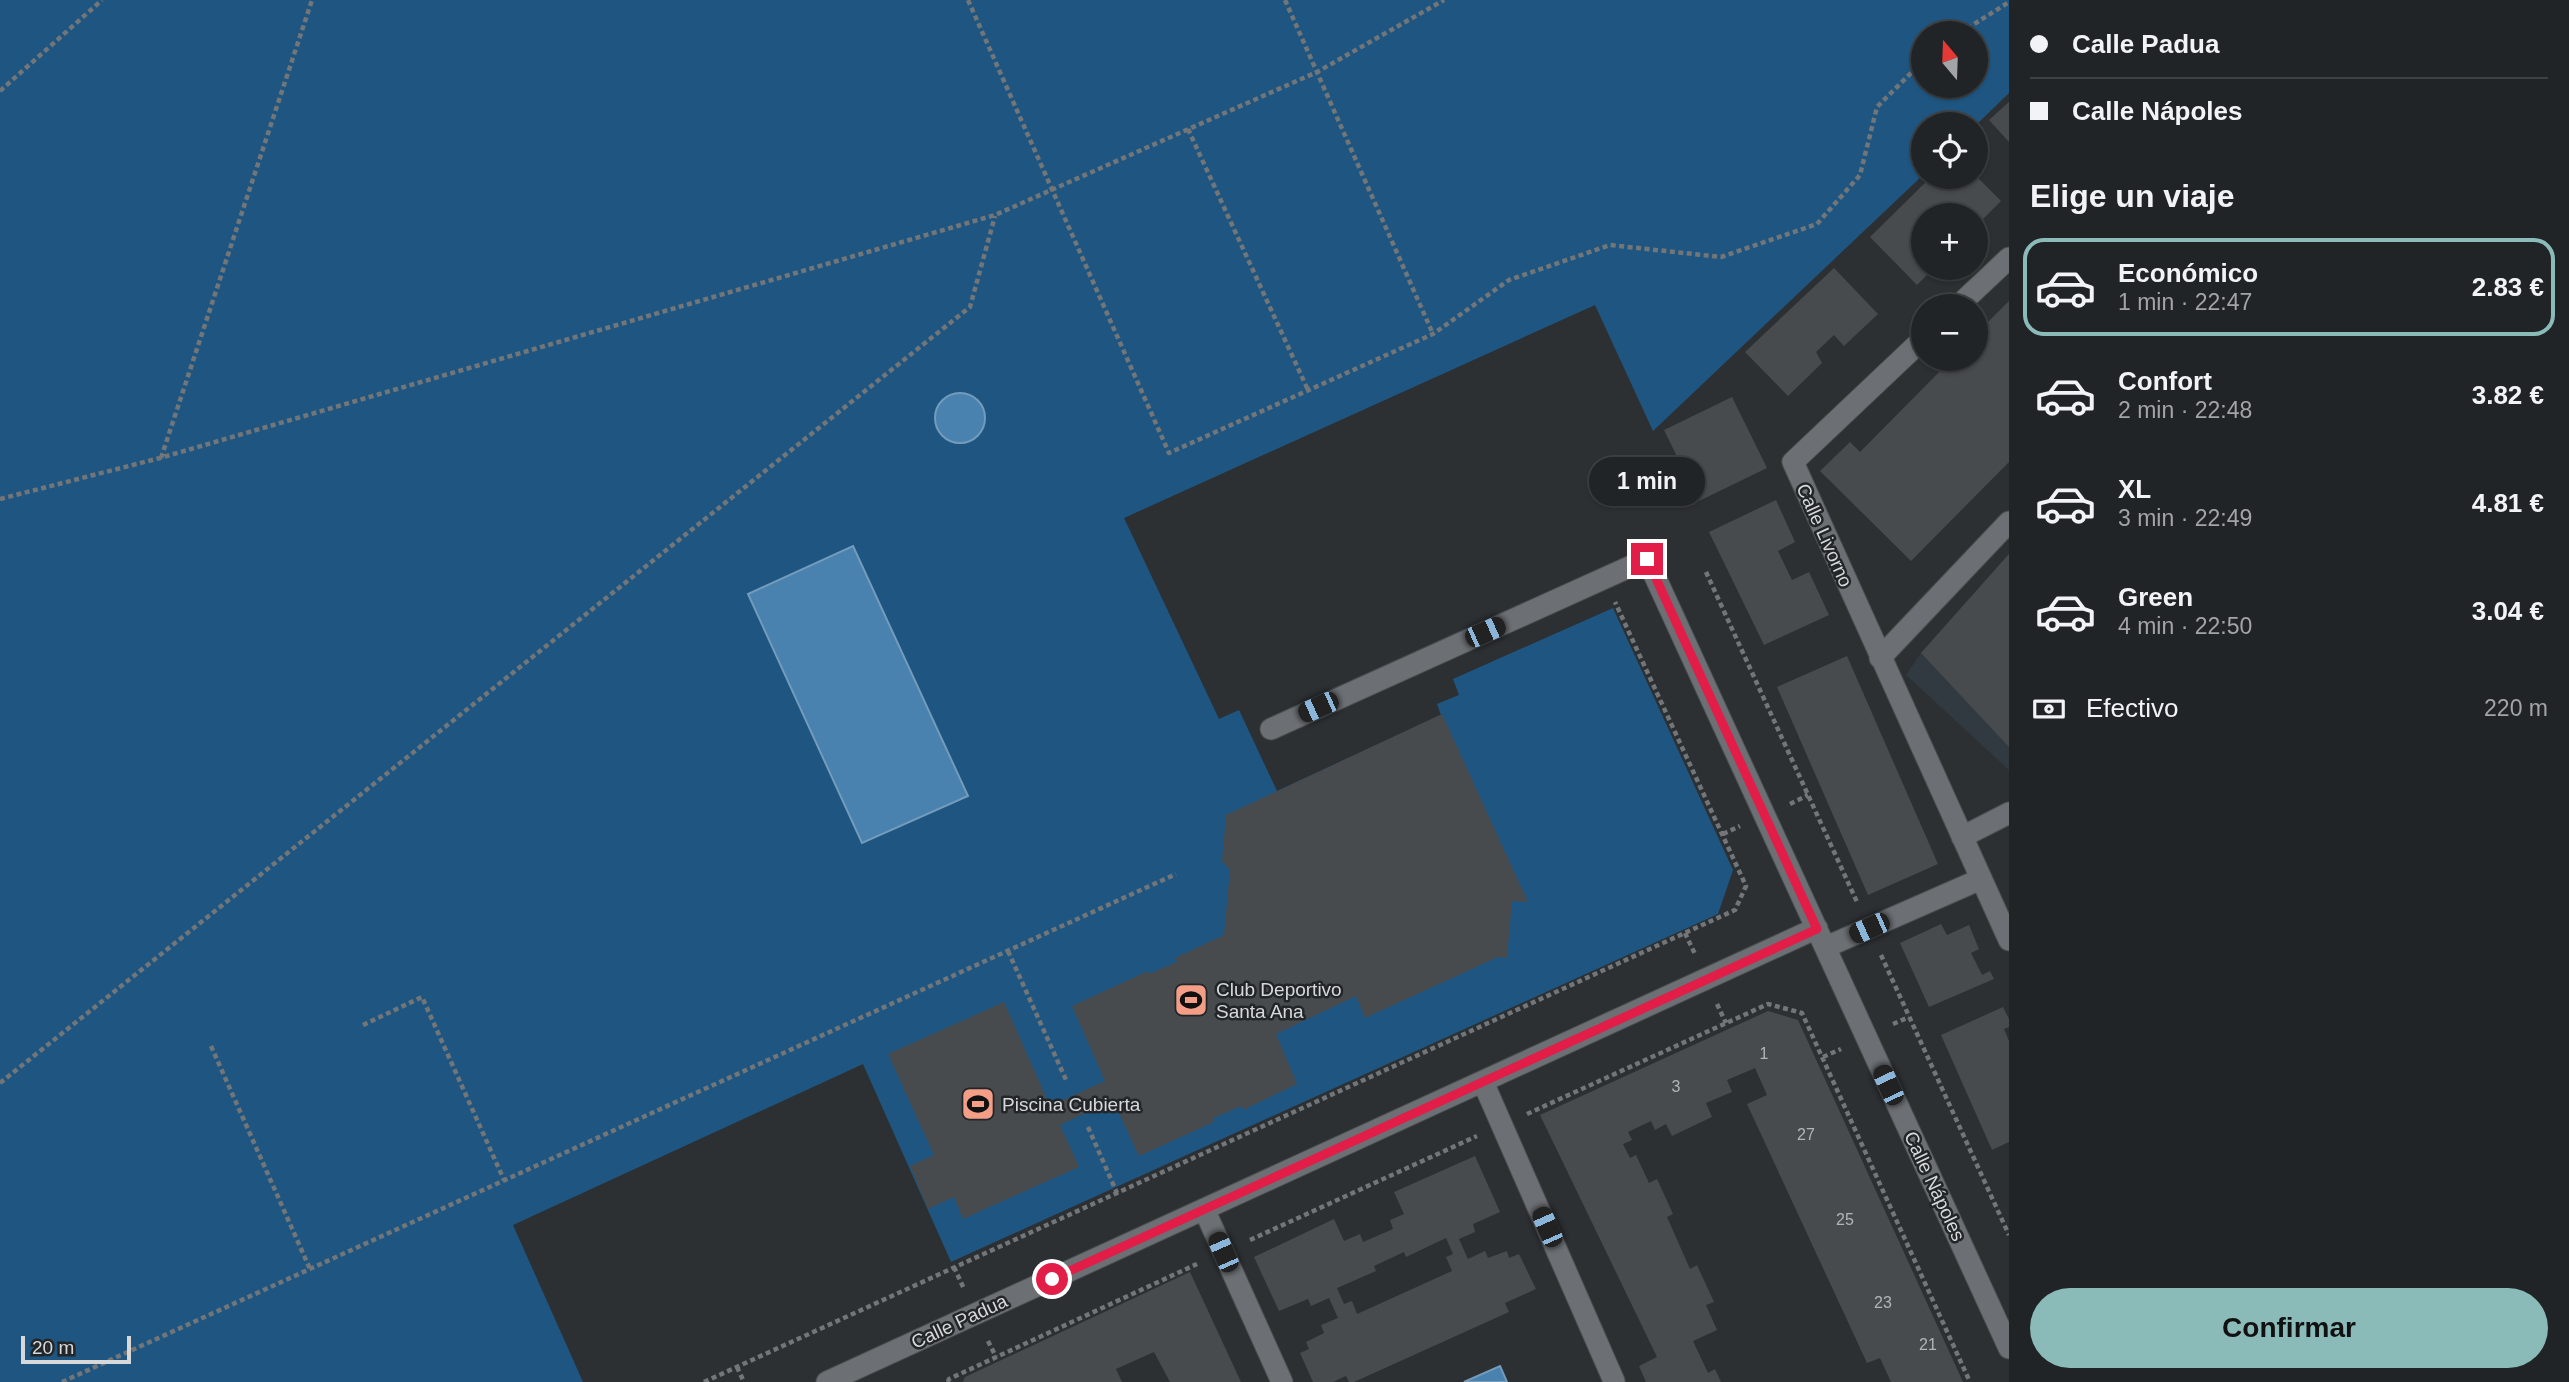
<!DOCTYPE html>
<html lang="es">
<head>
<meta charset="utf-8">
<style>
	:root { --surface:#212426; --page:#292c2e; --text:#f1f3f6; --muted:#a2a4a7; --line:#3e4143; --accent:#8bbbb9 }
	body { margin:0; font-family:Arial,sans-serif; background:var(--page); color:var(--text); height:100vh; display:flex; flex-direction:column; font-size:26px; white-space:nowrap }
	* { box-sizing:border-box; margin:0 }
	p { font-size:23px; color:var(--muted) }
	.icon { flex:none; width:38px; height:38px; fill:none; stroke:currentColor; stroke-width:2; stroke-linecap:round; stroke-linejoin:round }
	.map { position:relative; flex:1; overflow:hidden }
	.drawer { display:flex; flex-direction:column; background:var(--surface); width:560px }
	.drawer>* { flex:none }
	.guide { display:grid; align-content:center; height:154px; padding:0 21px; background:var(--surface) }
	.needle { width:46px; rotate:341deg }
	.tools { position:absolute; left:1911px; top:21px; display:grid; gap:14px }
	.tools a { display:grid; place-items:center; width:77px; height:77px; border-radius:50%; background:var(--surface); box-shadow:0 2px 5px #0004,0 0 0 2px var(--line); font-size:35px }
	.scale { position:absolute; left:21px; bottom:18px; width:110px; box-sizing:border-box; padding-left:7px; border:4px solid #d6d8da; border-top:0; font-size:19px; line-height:24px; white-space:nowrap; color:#d6d8da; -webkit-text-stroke:5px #222629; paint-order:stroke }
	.end { position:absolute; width:32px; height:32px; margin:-16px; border:9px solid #e11d48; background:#fff; box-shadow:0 0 0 4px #fff }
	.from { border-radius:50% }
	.bubble { position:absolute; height:49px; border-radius:24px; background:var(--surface); box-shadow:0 2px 5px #0004,0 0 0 2px var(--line); font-size:23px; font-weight:600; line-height:49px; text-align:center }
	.car { position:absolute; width:21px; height:42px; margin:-21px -10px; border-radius:9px; box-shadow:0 0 5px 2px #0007; background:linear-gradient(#222 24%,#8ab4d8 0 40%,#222 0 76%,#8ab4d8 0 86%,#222 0) }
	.guide b { display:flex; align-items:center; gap:24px; height:66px; font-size:26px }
	.guide b+b { border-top:2px solid var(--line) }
	.guide i { width:18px; height:18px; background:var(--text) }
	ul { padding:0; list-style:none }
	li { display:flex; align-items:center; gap:21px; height:98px; margin:0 14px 10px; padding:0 7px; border:4px solid transparent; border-radius:21px }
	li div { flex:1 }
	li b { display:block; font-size:26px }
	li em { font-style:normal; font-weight:600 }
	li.selected { border-color:var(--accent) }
	li>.icon { width:63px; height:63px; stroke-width:1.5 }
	h2 { padding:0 21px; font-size:32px; line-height:84px }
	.pay { display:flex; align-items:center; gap:18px; height:77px; padding:0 21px; font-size:26px }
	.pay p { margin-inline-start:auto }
	.cta { display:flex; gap:14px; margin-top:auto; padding:14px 21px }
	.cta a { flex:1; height:80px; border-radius:42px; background:var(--accent); color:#111; font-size:28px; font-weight:600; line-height:80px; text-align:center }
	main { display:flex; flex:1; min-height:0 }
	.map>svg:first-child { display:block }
	.built { fill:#313a41 }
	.green { fill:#1f5681; fill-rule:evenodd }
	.water { fill:#4981af; stroke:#739bbc; stroke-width:2 }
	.building { fill:#474b4e; fill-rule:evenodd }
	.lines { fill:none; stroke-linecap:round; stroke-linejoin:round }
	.minor-casing { stroke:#4a4e50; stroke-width:23 }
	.path { stroke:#727678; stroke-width:4.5; stroke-dasharray:5 3.5; stroke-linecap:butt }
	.minor { stroke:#6c7074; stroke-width:21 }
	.route { stroke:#e11d48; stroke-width:9 }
	.labels { text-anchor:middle; stroke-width:5; stroke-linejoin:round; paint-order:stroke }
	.number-label { font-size:16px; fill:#b2b5b7 }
	.street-label { font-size:19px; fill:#d6d8da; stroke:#222629 }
	.poi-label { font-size:19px; fill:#d6d8da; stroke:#222629; text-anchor:start }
</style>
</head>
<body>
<main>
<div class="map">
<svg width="2009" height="1382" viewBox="0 0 2009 1382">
	<rect width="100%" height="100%" fill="#2c3033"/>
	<path class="built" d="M 2009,554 L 2009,770 L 1906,675 L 1921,653 Z"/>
	<path class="green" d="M 0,0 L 2009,0 L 2009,93 L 1976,125 L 1923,124 L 1923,175 L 1653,431 L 1595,305 L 1124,518 L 1219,719 L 1239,710 L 1277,791 L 1441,715 L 1437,704 L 1459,695 L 1453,679 L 1613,608 L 1733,870 L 1718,914 L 951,1262 L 863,1064 L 513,1225 L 583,1382 L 0,1382 ZM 1923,33 L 1976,33 L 1976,86 L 1923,86 Z"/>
	<path class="water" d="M935 418a25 25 0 1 1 50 0a25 25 0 1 1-50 0Z
		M 853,546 L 968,796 L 862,843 L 748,594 Z
		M 1500,1366 L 1507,1382 L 1464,1382 Z"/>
	<path class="building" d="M 2009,102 L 2009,142 L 1989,120 Z
		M 1931,177 L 1977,177 L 2001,201 L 1976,226 L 1976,215 L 1923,215 L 1923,268 L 1934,268 L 1917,285 L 1870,237 Z
		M 1834,268 L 1878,314 L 1844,346 L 1834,335 L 1816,352 L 1822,363 L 1788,396 L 1745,352 Z
		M 2009,301 L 2009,462 L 1911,561 L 1820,471 L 1850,442 L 1860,452 L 1952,359 L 1976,359 L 1976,334 Z
		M 1732,397 L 1767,468 L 1699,501 L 1664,430 Z
		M 1776,500 L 1795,542 L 1778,551 L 1792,580 L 1809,572 L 1829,615 L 1764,645 L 1709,532 Z
		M 2009,554 L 2009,747 L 1921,653 Z
		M 1847,656 L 1938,864 L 1868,895 L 1777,687 Z
		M 1442,714 L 1528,902 L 1512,901 L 1507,958 L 1498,957 L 1365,1018 L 1356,996 L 1276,1034 L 1297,1084 L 1243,1110 L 1242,1106 L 1213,1118 L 1214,1122 L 1139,1156 L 1113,1100 L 1060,1125 L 1079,1167 L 963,1219 L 954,1197 L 928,1209 L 910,1166 L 934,1155 L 888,1054 L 1004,1002 L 1050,1106 L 1105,1081 L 1072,1006 L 1148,971 L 1149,974 L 1177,962 L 1175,958 L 1224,935 L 1230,870 L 1222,861 L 1226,815 Z
		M 1941,924 L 1947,935 L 1969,925 L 1979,949 L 1971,953 L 1982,975 L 1990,971 L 1994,979 L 1929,1007 L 1900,943 Z
		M 2003,1007 L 2009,1019 L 2009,1027 L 2004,1029 L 2009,1041 L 2009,1142 L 1992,1150 L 1941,1035 Z
		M 1768,1011 L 1798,1020 L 1963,1382 L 1891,1382 L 1880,1358 L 1867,1363 L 1747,1104 L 1767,1095 L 1755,1068 L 1727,1080 L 1732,1092 L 1706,1103 L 1712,1117 L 1672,1136 L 1666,1124 L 1655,1130 L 1651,1121 L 1628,1132 L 1632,1140 L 1623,1144 L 1630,1158 L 1636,1155 L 1649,1183 L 1657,1179 L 1673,1214 L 1667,1217 L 1690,1269 L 1697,1265 L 1714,1302 L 1706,1305 L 1717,1330 L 1693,1341 L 1708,1373 L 1715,1369 L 1721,1382 L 1646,1382 L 1639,1366 L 1657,1357 L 1540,1115 Z
		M 1475,1156 L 1500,1212 L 1473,1224 L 1475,1232 L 1459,1239 L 1468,1259 L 1485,1251 L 1488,1258 L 1507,1251 L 1509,1258 L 1519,1254 L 1536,1289 L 1505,1303 L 1509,1312 L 1354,1382 L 1349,1382 L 1346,1376 L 1333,1382 L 1313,1382 L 1300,1353 L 1309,1349 L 1306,1342 L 1324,1333 L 1321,1325 L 1338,1318 L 1329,1298 L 1311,1306 L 1308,1299 L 1279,1311 L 1254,1257 L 1334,1219 L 1344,1241 L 1360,1234 L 1363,1242 L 1393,1229 L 1390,1220 L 1404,1214 L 1394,1192 ZM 1446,1238 L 1453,1254 L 1446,1257 L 1452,1271 L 1357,1314 L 1352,1301 L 1344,1304 L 1337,1288 L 1376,1271 L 1374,1266 L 1404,1252 L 1406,1257 Z
		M 1190,1272 L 1241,1382 L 1170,1382 L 1154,1352 L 1116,1369 L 1122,1382 L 963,1382 L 965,1377 Z"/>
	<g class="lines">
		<defs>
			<path id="minor" d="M 1958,306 L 2009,258
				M 1923,339 L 1793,462 L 2009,940
				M 1880,658 L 2009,522
				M 1271,729 L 1647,559 L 2009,1348
				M 1962,837 L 2009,813
				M 1826,947 L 1981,879
				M 1483,1082 L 1614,1381
				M 1204,1209 L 1282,1382
				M 827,1382 L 1817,928"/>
		</defs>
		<use href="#minor" class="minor-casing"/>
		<path class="path" d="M 968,0 L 1169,453 L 1433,334 L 1509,280 L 1610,245 L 1721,257 L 1817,224 L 1860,175 L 1877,107 L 1923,61
			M 1285,0 L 1433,334
			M 1960,33 L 2009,2
			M 0,91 L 102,0
			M 1188,129 L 1308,390
			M 161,458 L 312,0
			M 0,499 L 160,458 L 995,215 L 1317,72 L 1444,0
			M 1706,572 L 1857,902
			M 1790,804 L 1808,795
			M 1723,834 L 1740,826
			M 1685,933 L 1695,954
			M 1008,951 L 1067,1082
			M 1881,955 L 2009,1235
			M 1717,1004 L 1726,1023
			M 1893,1024 L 1909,1017
			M 363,1025 L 422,997 L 504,1180
			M 211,1046 L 310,1269
			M 1823,1057 L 1841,1049
			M 0,1083 L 970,307 L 995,216
			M 1527,1114 L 1768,1004 L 1802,1013 L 1970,1382
			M 1088,1127 L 1117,1193
			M 1250,1240 L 1477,1136
			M 954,1267 L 964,1289
			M 988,1341 L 996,1357
			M 737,1367 L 744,1382
			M 62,1382 L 1176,874
			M 704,1382 L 1735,910 L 1746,886 L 1615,602
			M 948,1382 L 949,1379 L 1197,1264"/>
		<use href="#minor" class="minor"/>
	</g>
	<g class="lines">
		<path class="route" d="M 1052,1279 L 1817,929 L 1647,559"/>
	</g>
	<defs>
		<symbol id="stadium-square" viewBox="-11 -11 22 22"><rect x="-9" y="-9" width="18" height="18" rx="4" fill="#f49e87" stroke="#222629"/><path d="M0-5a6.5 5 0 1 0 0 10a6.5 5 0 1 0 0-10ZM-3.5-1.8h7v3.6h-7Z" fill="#111"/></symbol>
	</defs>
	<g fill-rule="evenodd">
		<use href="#stadium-square" x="1172" y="981" width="38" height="38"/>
		<use href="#stadium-square" x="959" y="1085" width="38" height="38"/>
	</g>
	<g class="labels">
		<g class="number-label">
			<text x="1764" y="1059">1</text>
			<text x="1676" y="1092">3</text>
			<text x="1806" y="1140">27</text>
			<text x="1845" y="1225">25</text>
			<text x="1883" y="1308">23</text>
			<text x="1928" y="1350">21</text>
		</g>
		<g class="street-label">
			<text transform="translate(1825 535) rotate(66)" y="7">Calle Livorno</text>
			<text transform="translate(1935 1186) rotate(65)" y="7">Calle Nápoles</text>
			<text transform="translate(959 1321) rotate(-25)" y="7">Calle Padua</text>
		</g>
		<g class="poi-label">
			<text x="1216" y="996">Club Deportivo<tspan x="1216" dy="22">Santa Ana</tspan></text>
			<text x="1002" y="1111">Piscina Cubierta</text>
		</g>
	</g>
</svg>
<div class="tools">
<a><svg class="needle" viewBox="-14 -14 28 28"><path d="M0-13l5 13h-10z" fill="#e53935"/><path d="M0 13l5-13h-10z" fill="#a2a4a7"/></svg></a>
<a><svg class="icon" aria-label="locate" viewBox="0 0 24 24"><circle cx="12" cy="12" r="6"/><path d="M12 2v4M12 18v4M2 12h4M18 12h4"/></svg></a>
<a>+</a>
<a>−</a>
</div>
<div class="scale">20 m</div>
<i class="end from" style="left:1052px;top:1279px"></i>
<i class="end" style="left:1647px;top:559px"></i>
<div class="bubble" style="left:1589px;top:457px;width:116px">1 min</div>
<i class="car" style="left:1485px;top:632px;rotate:66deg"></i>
<i class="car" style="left:1318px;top:707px;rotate:246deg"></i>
<i class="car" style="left:1869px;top:928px;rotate:246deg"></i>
<i class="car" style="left:1888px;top:1085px;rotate:335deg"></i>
<i class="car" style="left:1547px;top:1227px;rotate:336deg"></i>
<i class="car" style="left:1223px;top:1252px;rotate:336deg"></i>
</div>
<section class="drawer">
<div class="guide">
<b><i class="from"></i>Calle Padua</b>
<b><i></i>Calle Nápoles</b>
</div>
<h2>Elige un viaje</h2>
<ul>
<li class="selected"><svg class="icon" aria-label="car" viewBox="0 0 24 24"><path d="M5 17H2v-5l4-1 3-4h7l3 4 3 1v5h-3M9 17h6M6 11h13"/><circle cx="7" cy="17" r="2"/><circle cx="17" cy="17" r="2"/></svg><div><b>Económico</b><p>1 min · 22:47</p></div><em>2.83 €</em></li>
<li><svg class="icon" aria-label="car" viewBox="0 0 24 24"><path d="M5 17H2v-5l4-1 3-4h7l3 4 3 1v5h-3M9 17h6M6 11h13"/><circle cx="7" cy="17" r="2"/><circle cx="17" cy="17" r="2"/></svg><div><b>Confort</b><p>2 min · 22:48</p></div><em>3.82 €</em></li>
<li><svg class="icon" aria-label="car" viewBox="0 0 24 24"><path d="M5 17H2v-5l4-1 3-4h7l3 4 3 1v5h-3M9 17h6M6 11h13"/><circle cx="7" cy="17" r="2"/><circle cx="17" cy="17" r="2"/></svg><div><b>XL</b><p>3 min · 22:49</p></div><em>4.81 €</em></li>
<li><svg class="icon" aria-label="car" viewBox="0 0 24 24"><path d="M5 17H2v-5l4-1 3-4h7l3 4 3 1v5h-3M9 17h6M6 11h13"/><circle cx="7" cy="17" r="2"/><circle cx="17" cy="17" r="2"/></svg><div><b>Green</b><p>4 min · 22:50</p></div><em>3.04 €</em></li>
</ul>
<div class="pay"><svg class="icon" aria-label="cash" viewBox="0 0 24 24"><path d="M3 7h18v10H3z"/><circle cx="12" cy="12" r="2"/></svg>Efectivo<p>220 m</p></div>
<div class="cta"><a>Confirmar</a></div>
</section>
</main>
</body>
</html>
